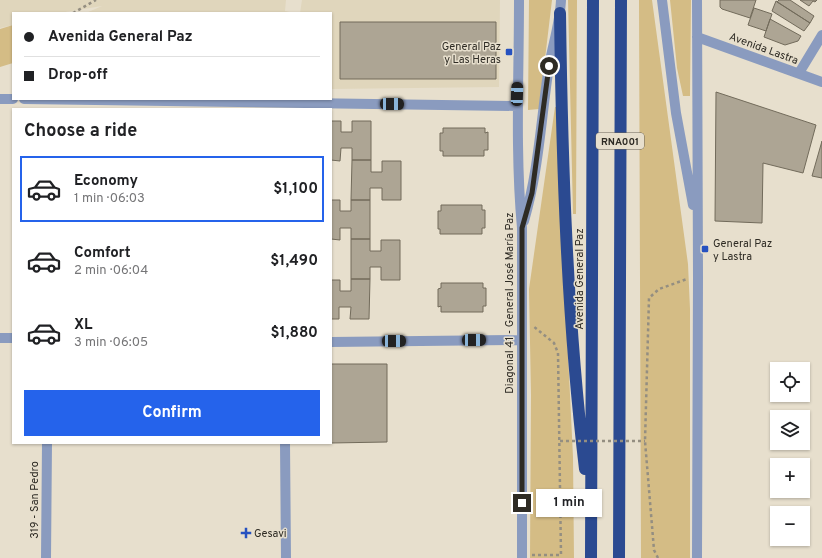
<!DOCTYPE html>
<html lang="en">
<head>
<meta charset="utf-8">
<style>
	:root { --surface:#fff; --page:#f2f2f2; --text:#202124; --muted:#757577; --line:#e0e0e0; --accent:#2563eb }
	body { margin:0; font-family:Overpass,sans-serif; background:var(--page); color:var(--text); height:100vh; display:flex; flex-direction:column; font-size:15px; white-space:nowrap }
	* { box-sizing:border-box; margin:0 }
	p { font-size:13px; color:var(--muted) }
	.icon { flex:none; width:22px; height:22px; fill:none; stroke:currentColor; stroke-width:2; stroke-linecap:round; stroke-linejoin:round }
	.map { position:relative; flex:1; overflow:hidden }
	.details { position:absolute; left:12px; top:108px; width:320px; height:336px; display:flex; flex-direction:column; background:var(--surface); border-radius:0px; box-shadow:0 1px 3px #0004 }
	.details>* { flex:none }
	.top-card { position:absolute; left:12px; top:12px; width:320px; height:88px; border-radius:0px; box-shadow:0 1px 3px #0004; display:grid; align-content:center; height:88px; padding:0 12px; background:var(--surface) }
	.buttons { position:absolute; left:770px; top:362px; display:grid; gap:8px }
	.buttons a { display:grid; place-items:center; width:40px; height:40px; border-radius:0px; background:var(--surface); box-shadow:0 1px 3px #0004; font-size:20px }
	.end { position:absolute; width:18px; height:18px; margin:-9px; border:5px solid #2e2b24; background:#fff; box-shadow:0 0 0 2px #fff }
	.from { border-radius:50% }
	.bubble { position:absolute; height:28px; border-radius:0px; background:var(--surface); box-shadow:0 1px 3px #0004; font-size:13px; font-weight:700; line-height:28px; text-align:center }
	.car { position:absolute; width:12px; height:24px; margin:-12px -6px; border-radius:5px; box-shadow:0 0 3px 1px #0007; background:linear-gradient(#222 24%,#8ab4d8 0 40%,#222 0 76%,#8ab4d8 0 86%,#222 0) }
	.top-card b { display:flex; align-items:center; gap:14px; height:38px; font-size:15px }
	.top-card b+b { border-top:1px solid var(--line) }
	.top-card i { width:10px; height:10px; background:var(--text) }
	ul { padding:0; list-style:none }
	li { display:flex; align-items:center; gap:12px; height:66px; margin:0 8px 6px; padding:0 4px; border:2px solid transparent; border-radius:0px }
	li div { flex:1 }
	li b { display:block; font-size:15px }
	li em { font-style:normal; font-weight:700 }
	li.selected { border-color:var(--accent) }
	li>.icon { width:36px; height:36px; stroke-width:1.5 }
	h2 { padding:0 12px; font-size:18px; line-height:48px }
	.cta { display:flex; gap:8px; margin-top:auto; padding:8px 12px }
	.cta a { flex:1; height:46px; border-radius:0px; background:var(--accent); color:#fff; font-size:16px; font-weight:700; line-height:46px; text-align:center }
	.map>svg:first-child { display:block }
	.built { fill:#e0d6bc }
	.green { fill:#d4bc85 }
	.building { fill:#ada594; stroke:#726b5b }
	.lines { fill:none; stroke-linecap:round; stroke-linejoin:round }
	.path { stroke:#948e81; stroke-width:2.5; stroke-dasharray:3 3; stroke-linecap:butt }
	.minor { stroke:#8a9bbf; stroke-width:10 }
	.highway { stroke:#2b4a91; stroke-width:12 }
	.path-bridge { stroke:#948e81; stroke-width:2.5; stroke-dasharray:3 3; stroke-linecap:butt }
	.route { stroke:#2e2b24; stroke-width:5 }
	.poi-dot { fill:#2651c0; stroke:#e7dfcd; stroke-width:1.5 }
	.labels { text-anchor:middle; stroke-width:3; stroke-linejoin:round; paint-order:stroke }
	.shield { fill:#e7dfcd; stroke:#666157; stroke-width:1 }
	.shield-label { font-size:10px; font-weight:bold; fill:#2e2b24 }
	.poi-label { font-size:11px; fill:#2e2b24; stroke:#e7dfcd; text-anchor:start }
	.street-label { font-size:11px; fill:#2e2b24; stroke:#e7dfcd }
</style>
</head>
<body>
<div class="map">
<svg width="822" height="558" viewBox="0 0 822 558">
	<rect width="100%" height="100%" fill="#e7dfcd"/>
	<path class="built" d="M 0,0 L 286,0 L 285,11 L 294,13 L 86,13 L 102,6 L 59,13 L 13,13 L 13,25 L 0,28 Z
		M 302,0 L 500,0 L 499,87 L 331,89 L 331,13 L 300,13 Z"/>
	<path class="green" d="M 529,0 L 552,0 L 539,109 L 528,110 Z
		M 568,0 L 577,0 L 576,214 L 573,214 Z
		M 639,0 L 652,0 L 688,264 L 690,309 L 690,558 L 641,558 Z
		M 670,0 L 691,0 L 690,96 L 683,96 L 677,68 Z
		M 13,25 L 13,63 L 0,67 L 0,29 Z
		M 555,107 L 559,107 L 559,167 L 573,457 L 574,558 L 530,558 L 531,395 L 529,289 Z"/>
	<path class="building" d="M 720,0 L 756,0 L 750,18 L 722,9 L 720,7 Z
		M 779,0 L 790,0 L 814,16 L 810,23 L 777,2 Z
		M 800,0 L 817,0 L 815,2 L 813,1 L 809,6 Z
		M 776,1 L 810,23 L 804,31 L 772,11 Z
		M 754,8 L 772,14 L 766,31 L 748,25 Z
		M 770,19 L 801,36 L 798,41 L 785,45 L 764,37 Z
		M 340,22 L 496,22 L 496,79 L 340,79 Z
		M 716,92 L 816,125 L 803,173 L 763,163 L 762,223 L 715,221 Z
		M 331,121 L 341,121 L 341,132 L 352,132 L 352,121 L 371,121 L 371,160 L 352,160 L 352,148 L 341,148 L 340,161 L 331,160 Z
		M 443,128 L 485,128 L 485,133 L 488,132 L 488,150 L 484,150 L 484,156 L 443,156 L 443,151 L 440,151 L 440,133 L 443,133 Z
		M 822,141 L 822,178 L 812,176 Z
		M 352,160 L 371,160 L 371,172 L 382,172 L 382,161 L 401,161 L 401,200 L 382,200 L 382,188 L 370,188 L 370,200 L 351,200 Z
		M 331,200 L 340,200 L 340,211 L 351,211 L 351,200 L 370,200 L 370,239 L 351,239 L 351,228 L 340,228 L 340,240 L 331,239 Z
		M 441,205 L 482,205 L 482,210 L 485,210 L 485,228 L 482,228 L 482,234 L 440,234 L 440,229 L 438,229 L 438,211 L 441,211 Z
		M 351,239 L 370,239 L 370,251 L 381,251 L 381,240 L 400,240 L 400,280 L 381,280 L 381,267 L 370,267 L 370,279 L 351,279 Z
		M 351,279 L 370,279 L 369,319 L 350,319 L 351,307 L 339,307 L 339,319 L 331,319 L 331,280 L 340,280 L 340,291 L 351,291 Z
		M 441,283 L 483,283 L 483,288 L 486,288 L 486,306 L 483,306 L 483,312 L 441,312 L 441,306 L 438,307 L 438,289 L 441,288 Z
		M 331,364 L 387,364 L 387,442 L 331,443 Z"/>
	<g class="lines">
		<path class="path" d="M 73,13 L 96,0
			M 532,555 L 561,555 L 558,353 L 554,343 L 533,326
			M 658,558 L 654,550 L 645,441 L 649,298 L 659,289 L 687,279"/>
		<path class="minor" d="M 519,0 C 519,76 515,152 522,228 L 522,558
			M 662,0 L 676,113 L 693,205
			M 697,0 L 698,277 L 697,558
			M 697,37 L 822,82
			M 799,73 L 822,35
			M 0,99 L 13,99
			M 24,99 L 517,106
			M 524,221 C 539,170 541,118 549,66 C 553,44 560,23 561,0
			M 0,338 L 13,338
			M 331,342 L 521,340
			M 285,443 L 286,558
			M 46,558 L 47,443"/>
		<path class="highway" d="M 560,13 C 562,165 567,318 585,469
			M 591,558 L 593,0
			M 619,558 L 621,0"/>
		<path class="path-bridge" d="M 560,441 L 645,441"/>
	</g>
	<g class="lines">
		<path class="route" d="M 522,503 L 522,228 L 532,193 L 549,66"/>
	</g>
	<g class="poi-dot">
		<rect x="505" y="48" width="8" height="8" rx="2"/>
		<rect x="701" y="245" width="8" height="8" rx="2"/>
		<path d="M244 527h4v4h4v4h-4v4h-4v-4h-4v-4h4z"/>
	</g>
	<g class="labels">
		<rect class="shield" x="596" y="133" width="48" height="16" rx="3"/>
		<g class="shield-label">
			<text x="620" y="145">RNA001</text>
		</g>
		<g class="poi-label">
			<text x="501" y="50" text-anchor="end">General Paz<tspan x="501" dy="13">y Las Heras</tspan></text>
			<text x="713" y="247">General Paz<tspan x="713" dy="13">y Lastra</tspan></text>
			<text x="254" y="537">Gesavi</text>
		</g>
		<g class="street-label">
			<text transform="translate(764 48) rotate(20)" y="4">Avenida Lastra</text>
			<text transform="translate(579 279) rotate(-90)" y="4">Avenida General Paz</text>
			<text transform="translate(509 303) rotate(-90)" y="4">Diagonal 41 - General José María Paz</text>
			<text transform="translate(34 500) rotate(-90)" y="4">319 - San Pedro</text>
		</g>
	</g>
</svg>
<div class="buttons">
<a><svg class="icon" aria-label="locate" viewBox="0 0 24 24"><circle cx="12" cy="12" r="6"/><path d="M12 2v4M12 18v4M2 12h4M18 12h4"/></svg></a>
<a><svg class="icon" aria-label="layers" viewBox="0 0 24 24"><path d="M12 4l9 5-9 5-9-5zM3 14l9 5 9-5"/></svg></a>
<a>+</a>
<a>−</a>
</div>
<i class="end from" style="left:549px;top:66px"></i>
<i class="end" style="left:522px;top:503px"></i>
<div class="bubble" style="left:536px;top:489px;width:66px">1 min</div>
<i class="car" style="left:517px;top:94px;rotate:2deg"></i>
<i class="car" style="left:392px;top:104px;rotate:91deg"></i>
<i class="car" style="left:474px;top:340px;rotate:89deg"></i>
<i class="car" style="left:394px;top:341px;rotate:90deg"></i>
<div class="top-card">
<b><i class="from"></i>Avenida General Paz</b>
<b><i></i>Drop-off</b>
</div>
<section class="details">
<h2>Choose a ride</h2>
<ul>
<li class="selected"><svg class="icon" aria-label="car" viewBox="0 0 24 24"><path d="M5 17H2v-5l4-1 3-4h7l3 4 3 1v5h-3M9 17h6M6 11h13"/><circle cx="7" cy="17" r="2"/><circle cx="17" cy="17" r="2"/></svg><div><b>Economy</b><p>1 min · 06:03</p></div><em>$1,100</em></li>
<li><svg class="icon" aria-label="car" viewBox="0 0 24 24"><path d="M5 17H2v-5l4-1 3-4h7l3 4 3 1v5h-3M9 17h6M6 11h13"/><circle cx="7" cy="17" r="2"/><circle cx="17" cy="17" r="2"/></svg><div><b>Comfort</b><p>2 min · 06:04</p></div><em>$1,490</em></li>
<li><svg class="icon" aria-label="car" viewBox="0 0 24 24"><path d="M5 17H2v-5l4-1 3-4h7l3 4 3 1v5h-3M9 17h6M6 11h13"/><circle cx="7" cy="17" r="2"/><circle cx="17" cy="17" r="2"/></svg><div><b>XL</b><p>3 min · 06:05</p></div><em>$1,880</em></li>
</ul>
<div class="cta"><a>Confirm</a></div>
</section>
</div>
</body>
</html>
